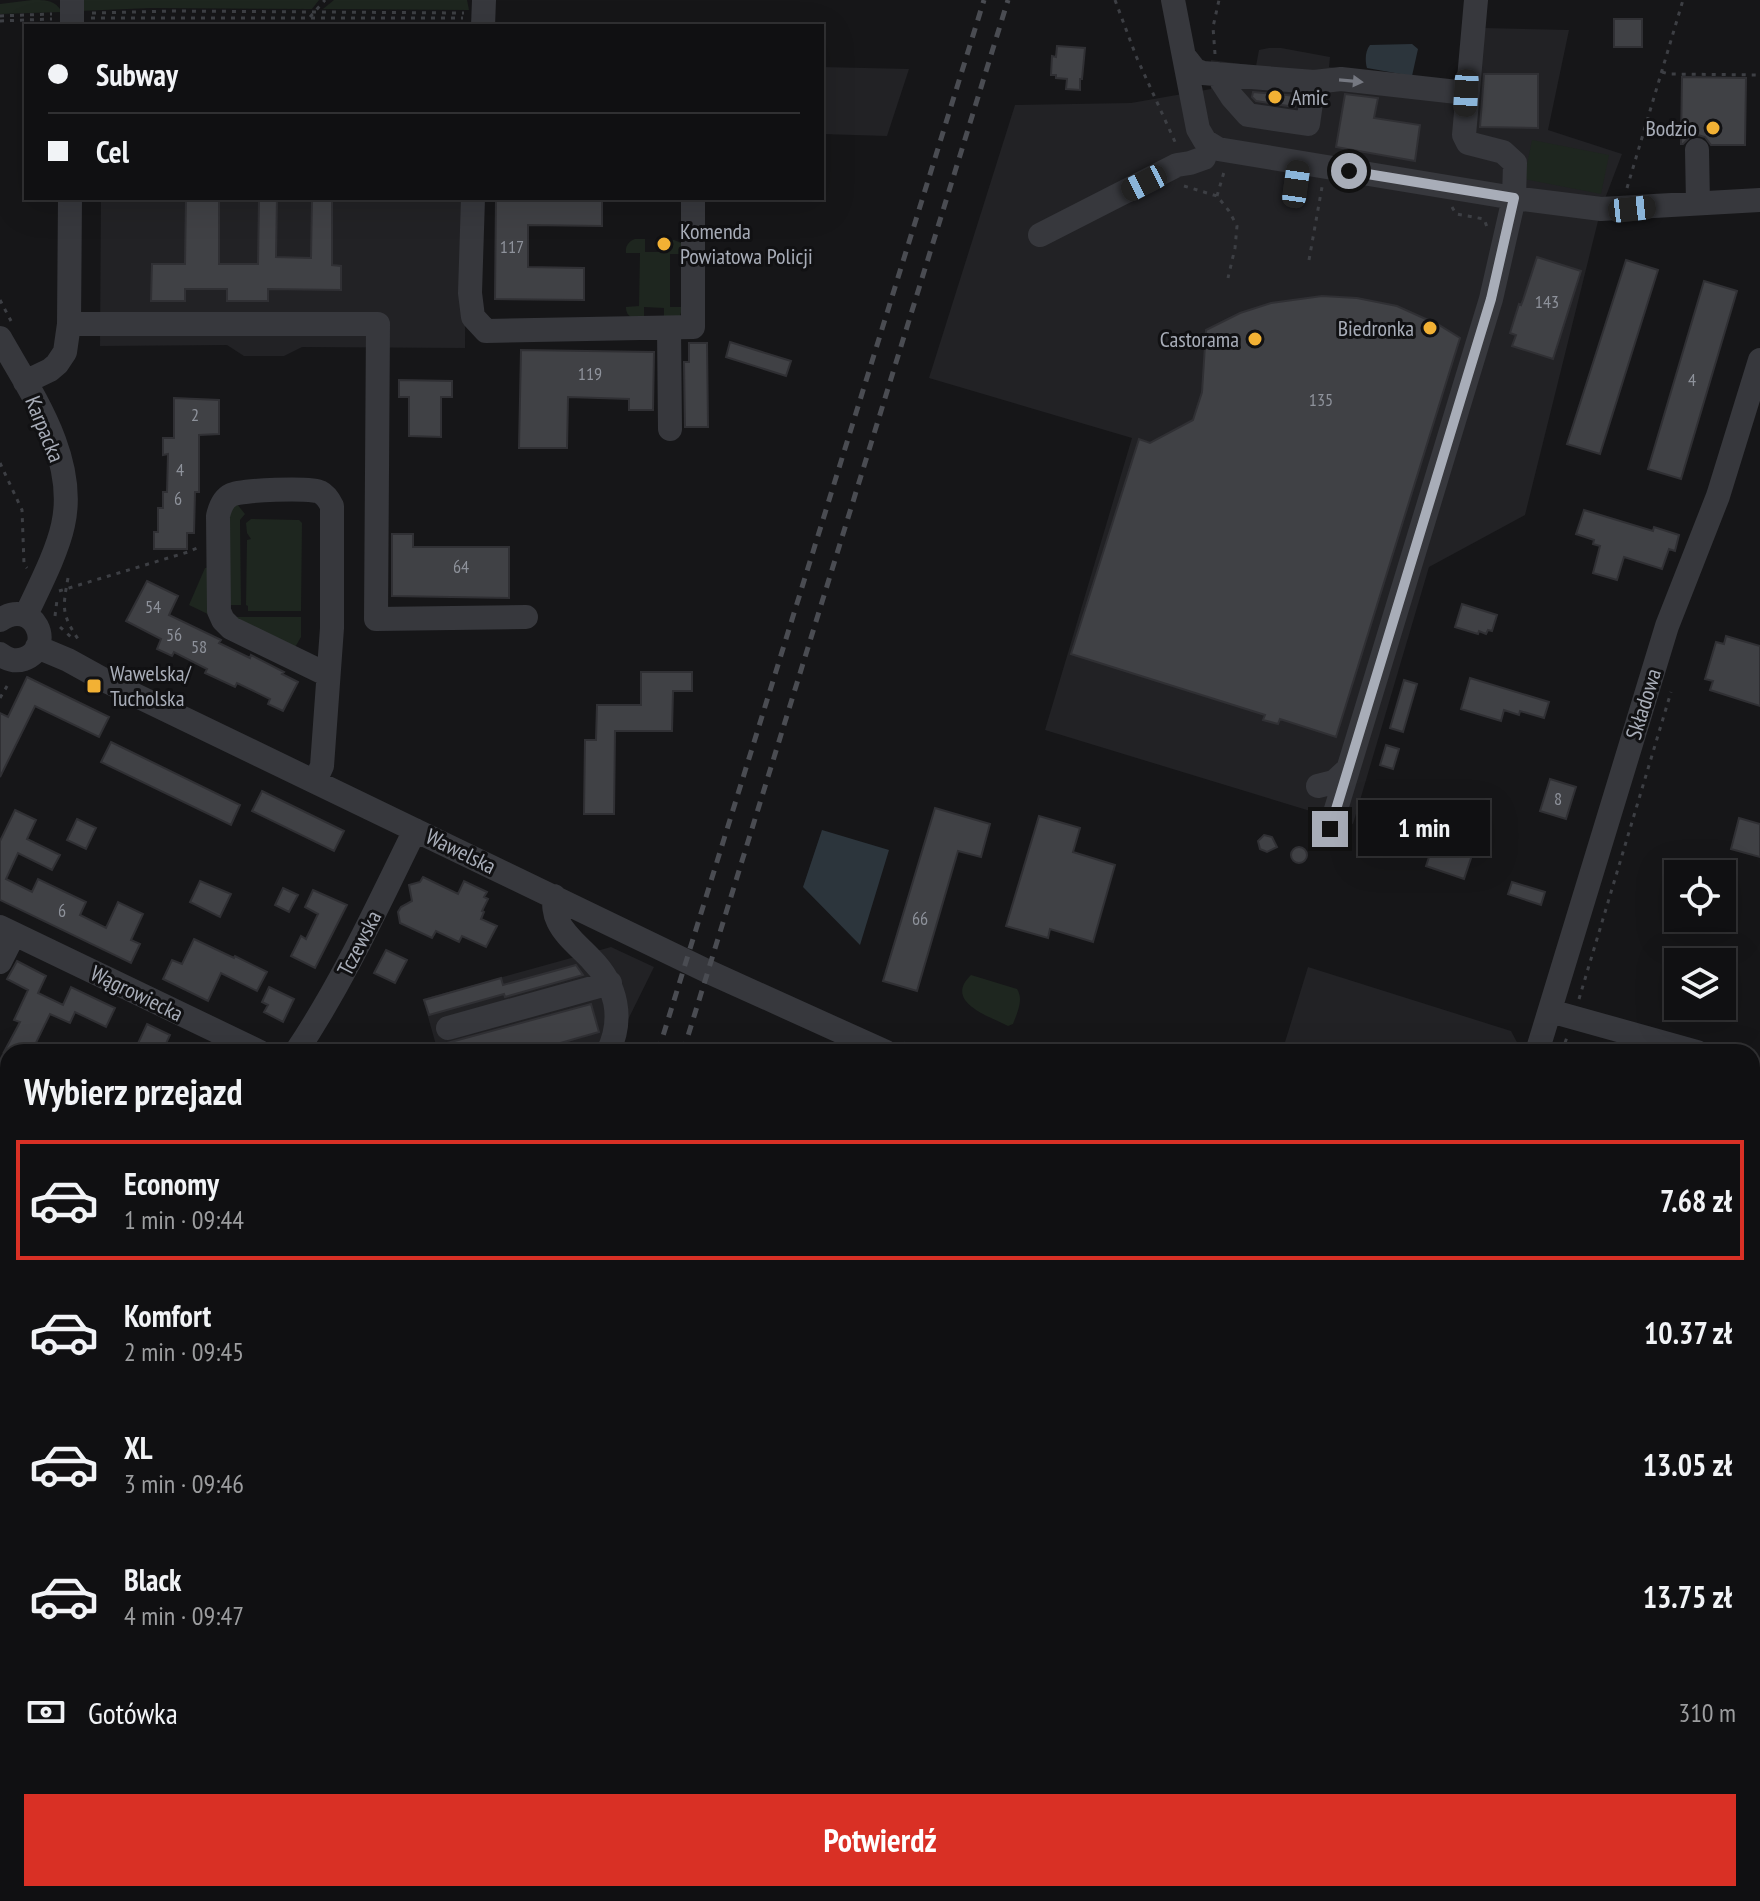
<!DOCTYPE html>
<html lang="pl">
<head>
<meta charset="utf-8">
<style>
	:root { --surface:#101012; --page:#1e1e20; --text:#f1f3f6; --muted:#9c9d9f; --line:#303032; --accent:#d93025 }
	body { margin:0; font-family:"PT Sans Narrow",sans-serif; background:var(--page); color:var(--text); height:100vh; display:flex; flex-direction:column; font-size:30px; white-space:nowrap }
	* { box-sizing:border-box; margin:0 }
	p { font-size:26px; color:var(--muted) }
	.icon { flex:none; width:44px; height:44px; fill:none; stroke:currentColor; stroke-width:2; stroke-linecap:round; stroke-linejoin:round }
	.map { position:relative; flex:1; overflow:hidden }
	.panel { position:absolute; left:0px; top:1044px; width:1760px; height:858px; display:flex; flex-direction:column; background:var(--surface); border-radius:24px 24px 0 0; box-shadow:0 8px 32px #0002,0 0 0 2px var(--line) }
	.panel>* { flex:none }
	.guide { position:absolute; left:24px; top:24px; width:800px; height:176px; border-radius:0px; box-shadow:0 8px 32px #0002,0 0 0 2px var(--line); display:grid; align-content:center; height:176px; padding:0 24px; background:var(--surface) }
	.fabs { position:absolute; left:1664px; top:860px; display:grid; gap:16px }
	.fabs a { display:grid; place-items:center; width:72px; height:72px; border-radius:0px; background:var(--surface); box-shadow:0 8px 32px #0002,0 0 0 2px var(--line); font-size:40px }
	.end { position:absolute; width:36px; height:36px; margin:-18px; border:10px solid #a8adb8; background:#111; box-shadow:0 0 0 4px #111 }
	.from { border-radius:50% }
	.bubble { position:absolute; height:56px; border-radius:0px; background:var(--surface); box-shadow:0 8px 32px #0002,0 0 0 2px var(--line); font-size:26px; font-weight:800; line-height:56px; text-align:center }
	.car { position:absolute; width:24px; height:48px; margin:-24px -12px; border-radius:10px; box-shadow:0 0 6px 2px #0007; background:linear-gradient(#222 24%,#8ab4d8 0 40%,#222 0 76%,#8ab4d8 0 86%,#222 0) }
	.guide b { display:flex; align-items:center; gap:28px; height:76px; font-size:30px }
	.guide b+b { border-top:2px solid var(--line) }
	.guide i { width:20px; height:20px; background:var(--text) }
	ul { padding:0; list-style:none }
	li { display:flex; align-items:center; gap:24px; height:120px; margin:0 16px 12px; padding:0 8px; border:4px solid transparent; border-radius:0px }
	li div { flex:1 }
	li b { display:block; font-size:30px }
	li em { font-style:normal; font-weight:800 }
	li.selected { border-color:var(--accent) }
	li>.icon { width:72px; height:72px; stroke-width:1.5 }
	h2 { padding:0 24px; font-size:36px; line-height:96px }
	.pay { display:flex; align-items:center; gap:20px; height:88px; padding:0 24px; font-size:30px }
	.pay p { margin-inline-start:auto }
	.cta { display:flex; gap:16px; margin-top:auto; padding:16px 24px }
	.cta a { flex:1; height:92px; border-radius:0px; background:var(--accent); color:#fff; font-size:32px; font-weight:800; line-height:92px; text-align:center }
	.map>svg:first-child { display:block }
	.built { fill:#222225 }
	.green { fill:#1e261f }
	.water { fill:#2c353c }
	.building { fill:#404145; stroke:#303034; stroke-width:2 }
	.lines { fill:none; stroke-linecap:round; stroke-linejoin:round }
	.path { stroke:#3d3f44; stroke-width:3; stroke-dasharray:4 6; stroke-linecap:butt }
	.minor { stroke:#37383d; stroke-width:24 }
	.rail { stroke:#4a4c52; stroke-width:5; stroke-dasharray:10 8; stroke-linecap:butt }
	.oneway { fill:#757881 }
	.route { stroke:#a8adb8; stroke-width:10 }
	.poi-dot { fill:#f2b134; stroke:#111113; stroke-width:3 }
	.labels { text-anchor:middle; stroke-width:6; stroke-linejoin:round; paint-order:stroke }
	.number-label { font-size:18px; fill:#8e929b }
	.poi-label { font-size:22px; fill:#a8adb8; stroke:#111113; text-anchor:start }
	.street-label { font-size:22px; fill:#a8adb8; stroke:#111113 }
</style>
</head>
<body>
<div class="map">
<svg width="1760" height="1901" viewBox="0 0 1760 1901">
	<rect width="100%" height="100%" fill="#161618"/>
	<path class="built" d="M 1484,28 L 1569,30 L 1548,130 L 1622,154 L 1601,209 L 1525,515 L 1429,567 L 1353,824 L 1045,730 L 1132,438 L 929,378 L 1015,105 L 1131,103 L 1211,89 L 1211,60 L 1256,66 L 1259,50 L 1269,48 L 1281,48 L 1330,57 L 1329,67 L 1381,76 L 1453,104 Z
		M 822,67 L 909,69 L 887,136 L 822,134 Z
		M 101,198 L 466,198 L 465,348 L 302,347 L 284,356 L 244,356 L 227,345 L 100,346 Z
		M 611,947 L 654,967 L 612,1052 L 438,1052 L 423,999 Z
		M 1308,967 L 1511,1031 L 1522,1052 L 1282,1052 Z
		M 8,1460 L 8,1894 L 170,1894 L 165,1901 L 0,1901 L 0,1462 Z
		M 1760,1803 L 1760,1901 L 1645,1901 L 1654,1894 L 1752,1894 L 1752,1810 Z"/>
	<path class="green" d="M 32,0 C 47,0 55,0 62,12 L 0,14 L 0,4 Z
		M 84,0 L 319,0 L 312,9 L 151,8 L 79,11 Z
		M 334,0 L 467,0 L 469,10 L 323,9 Z
		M 1532,140 L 1609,155 L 1601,194 L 1524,179 Z
		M 635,239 L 645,239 L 645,252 L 665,252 L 666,239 L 674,240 L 681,243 L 684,254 L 670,254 L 670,307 L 683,307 L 679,318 L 664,320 L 664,308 L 644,307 L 644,320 C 634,318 626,318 626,307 L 639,306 L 640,253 L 626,253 C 625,246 629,241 635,239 Z
		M 237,504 L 245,514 L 240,520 L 241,605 L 228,605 L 227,518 L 233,508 Z
		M 251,519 L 299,520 L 302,523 L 301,611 L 248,611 L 248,606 L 246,605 L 247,540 L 251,539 L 247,533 L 246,523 Z
		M 214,567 L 214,617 L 189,605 L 205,568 Z
		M 229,617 L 301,617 L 301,637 L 294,649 Z
		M 971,975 L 1017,989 C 1024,1000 1017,1013 1013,1024 L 1008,1026 C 989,1016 943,1002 971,975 Z
		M 1752,1545 L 1760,1549 L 1760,1803 L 1752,1810 Z
		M 306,1894 L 541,1894 L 533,1901 L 300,1901 Z
		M 591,1894 L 1209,1894 L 1214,1901 L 578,1901 Z
		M 1263,1894 L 1654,1894 L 1645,1901 L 1268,1901 Z"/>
	<path class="water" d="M 1412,44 L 1418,49 L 1412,76 L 1367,68 C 1365,61 1365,51 1370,45 Z
		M 822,830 L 889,850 L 860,945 L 803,887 Z"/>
	<path class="building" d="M 1614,19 L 1642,19 L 1642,47 L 1614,47 Z
		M 1057,46 L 1085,48 L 1082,79 L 1080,79 L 1080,90 L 1066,89 L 1067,79 L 1056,78 L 1056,75 L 1051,75 L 1052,56 L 1056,57 Z
		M 1484,74 L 1538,74 L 1538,128 L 1480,127 Z
		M 1682,77 L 1746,78 L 1745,145 L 1711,145 L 1705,137 L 1698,135 L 1690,137 L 1683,144 L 1681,144 Z
		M 1253,92 L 1297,96 L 1295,107 L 1256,101 L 1252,97 Z
		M 1345,94 L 1378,98 L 1374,118 L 1420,125 L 1415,161 L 1336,147 Z
		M 186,198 L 219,198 L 219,264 L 258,264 L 259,198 L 277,198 L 276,257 L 311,258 L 312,198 L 332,198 L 332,265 L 341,266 L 341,290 L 268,289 L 268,301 L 227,301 L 227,289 L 185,289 L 185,301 L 151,301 L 152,264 L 185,264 Z
		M 496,198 L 602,198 L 602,226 L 528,225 L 528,267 L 584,268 L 584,300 L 495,299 Z
		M 1537,257 L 1581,271 L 1553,359 L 1512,346 L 1516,335 L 1510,333 L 1519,304 L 1521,305 L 1523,300 Z
		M 1626,260 L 1658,270 L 1600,454 L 1567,444 Z
		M 1704,281 L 1737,291 L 1681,479 L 1648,469 Z
		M 1322,296 L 1357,298 L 1397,306 L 1439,325 L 1460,338 L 1336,737 L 1280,719 L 1278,724 L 1263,720 L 1265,715 L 1071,654 L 1139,439 L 1150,443 L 1193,420 L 1202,392 L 1206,330 L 1240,313 L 1271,303 Z
		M 730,342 L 791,361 L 786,376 L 726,357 Z
		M 689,343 L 707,343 L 708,427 L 685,427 L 684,362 L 689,362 Z
		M 521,350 L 654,352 L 653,410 L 629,410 L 629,399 L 568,397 L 567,448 L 519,448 Z
		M 399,380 L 452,381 L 452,397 L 441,397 L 441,437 L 409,436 L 409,397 L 399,397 Z
		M 174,398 L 219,400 L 219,434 L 199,435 L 199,492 L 195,492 L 194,533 L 187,533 L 187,549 L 154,549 L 154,532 L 158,532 L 158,508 L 163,508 L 163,492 L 167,492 L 168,454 L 163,455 L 163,438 L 174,438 Z
		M 1584,510 L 1653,531 L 1654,527 L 1679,535 L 1675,551 L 1669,549 L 1662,569 L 1624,557 L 1617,580 L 1593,573 L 1600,546 L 1593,544 L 1594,540 L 1576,534 Z
		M 392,534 L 413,534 L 413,547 L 509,547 L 509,598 L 392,596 Z
		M 147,581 L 178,596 L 169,615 L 221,640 L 219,643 L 250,658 L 251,655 L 284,672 L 282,674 L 298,682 L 283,711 L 268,704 L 270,699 L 237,683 L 235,687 L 205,673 L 207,669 L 174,652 L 172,656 L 157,649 L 161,639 L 126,621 Z
		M 1462,604 L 1497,615 L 1492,631 L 1488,630 L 1486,634 L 1479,631 L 1478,634 L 1455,627 Z
		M 1726,636 L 1760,646 L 1760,706 L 1710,690 L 1713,681 L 1705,679 L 1716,642 L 1724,644 Z
		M 641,672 L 692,672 L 692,691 L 673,691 L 672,731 L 615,731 L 614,814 L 584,814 L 585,740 L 596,740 L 597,705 L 641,705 Z
		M 27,677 L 109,717 L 99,737 L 35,706 L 0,777 L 0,713 L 8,717 Z
		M 1470,678 L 1549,702 L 1544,718 L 1520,711 L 1519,715 L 1504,710 L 1501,721 L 1461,709 Z
		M 1404,680 L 1417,684 L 1403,732 L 1390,728 Z
		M 111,742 L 240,805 L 231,825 L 101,762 Z
		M 1386,745 L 1399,749 L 1393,769 L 1380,765 Z
		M 1550,779 L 1576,787 L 1566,819 L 1540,811 Z
		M 262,791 L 344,831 L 334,851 L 252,811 Z
		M 935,808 L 990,824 L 981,857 L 958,851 L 917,991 L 883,981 Z
		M 15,810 L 36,820 L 27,839 L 60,855 L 52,870 L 18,853 L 6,879 L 32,892 L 38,879 L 86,902 L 80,915 L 106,928 L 118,902 L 143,914 L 131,940 L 140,944 L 131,963 L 0,900 L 0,841 Z
		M 1039,816 L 1080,828 L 1073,852 L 1115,865 L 1093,942 L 1050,929 L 1048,938 L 1006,926 Z
		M 1739,818 L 1760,824 L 1760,857 L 1731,849 Z
		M 77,819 L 96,828 L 86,849 L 67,840 Z
		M 1264,835 L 1272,837 L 1277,847 L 1267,852 L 1260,849 L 1258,841 Z
		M 1434,842 L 1472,855 L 1464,879 L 1426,866 Z
		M1291 855a8 8 0 1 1 16 0a8 8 0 1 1-16 0Z
		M 423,877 L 458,894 L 464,881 L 487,892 L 484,897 L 488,899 L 482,911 L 484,912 L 481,919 L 497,926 L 486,947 L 462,936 L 459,942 L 436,931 L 432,938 L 400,923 L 398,912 L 401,907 L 412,901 L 409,885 L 420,882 Z
		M 200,881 L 231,894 L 220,917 L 190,902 Z
		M 1512,882 L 1545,892 L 1541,905 L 1508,894 Z
		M 283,888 L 298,895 L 289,912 L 275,905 Z
		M 313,890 L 347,905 L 315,968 L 291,956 L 301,936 L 306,939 L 318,914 L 305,907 Z
		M 194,939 L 234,958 L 235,956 L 267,972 L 257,991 L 221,973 L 208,1001 L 163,979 L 172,960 L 182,964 Z
		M 386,950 L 407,960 L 395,983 L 374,973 Z
		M 17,961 L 46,976 L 38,993 L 63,1005 L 71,987 L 115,1008 L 106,1027 L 75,1012 L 70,1023 L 50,1014 L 33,1049 L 27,1046 L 24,1052 L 4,1052 L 20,1022 L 14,1020 L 28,990 L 7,979 Z
		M 576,965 L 583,975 L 505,997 L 504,994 L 429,1015 L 424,1000 L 501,978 L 503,985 Z
		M 269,987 L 294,999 L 283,1022 L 264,1012 L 268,1005 L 262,1002 Z
		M 591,1004 L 599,1032 L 529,1052 L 480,1052 L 480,1050 L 472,1052 L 429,1052 L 428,1048 L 447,1043 Z
		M 147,1024 L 170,1035 L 162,1052 L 134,1052 Z"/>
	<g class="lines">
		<path class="path" d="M 1115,0 L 1136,56 L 1176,144
			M 92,13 L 172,11 L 464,13
			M 0,16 L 52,14
			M 310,17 L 325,0
			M 91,18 L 463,18
			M 0,21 L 52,19
			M 1215,54 L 1213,27 L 1219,0
			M 1662,72 L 1669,74 L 1760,75
			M 1184,186 L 1217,196 L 1229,211 L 1237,226 L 1235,248 L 1228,278
			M 1627,188 L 1683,0
			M 1217,196 L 1224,172
			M 1452,207 L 1456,214 L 1484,219 L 1487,227
			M 1309,260 L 1322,187
			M 0,300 L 11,321
			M 0,463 L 22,510 L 24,564 L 27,568
			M 68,578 C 62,610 62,615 80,642
			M 59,591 L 188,552 L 197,548
			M 55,616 L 57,600
			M 60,627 L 72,638
			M 0,698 L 10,681
			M 1579,999 L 1671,692
			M 904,1043 L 922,1052
			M 1562,1052 L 1567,1037
			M 1752,1071 L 1760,1074
			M 1752,1522 L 1760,1526
			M 1247,1894 L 1253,1901
			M 549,1901 L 557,1894"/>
		<path class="minor" d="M 72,0 L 72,26
			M 1173,0 L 1198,129 L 1205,141 L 1218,149 L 1514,198 L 1601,209 L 1760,200
			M 483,26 L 484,0
			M 1184,56 L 1195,70 L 1203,73 L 1314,82 L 1341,79 L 1466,93
			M 1217,74 L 1232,97 L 1248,115 L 1308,124 L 1314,82
			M 1697,150 L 1698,203
			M 473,198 L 470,293 L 473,317 L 486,331 L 693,327 L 693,198
			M 1040,235 L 1177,165 L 1190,163 L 1204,158
			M 69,324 L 378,324 L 376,619 L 526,617
			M 669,328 L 670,429
			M 0,338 C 31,393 78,458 63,525 C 57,553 38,589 26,615
			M 25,382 L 50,370 L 57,364 L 65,352 L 69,324 L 70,198
			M 0,620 C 34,597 56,647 24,659 C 15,662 8,660 0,654
			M 37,647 L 68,660 L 106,681 L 709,972 L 886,1052
			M 315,781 L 322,766 L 332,628 L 332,506 C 329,500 326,495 320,492 C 311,487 240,490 231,495 C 223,499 220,507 218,516 L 219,611 L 223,620 L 231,628 L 328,675
			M 1318,786 L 1334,782 L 1347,770
			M 1330,829 L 1491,299 L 1514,198 L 1515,163 L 1503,152 L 1468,143 L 1464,135 L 1476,0
			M 554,896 C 554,905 554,913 558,921 C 565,936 580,947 591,959 C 617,985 624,1019 608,1052
			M 0,927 L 260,1052
			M 0,962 L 14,934
			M 1550,1011 L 1697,1052
			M 448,1028 L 610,983
			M 296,1052 C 343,982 378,905 415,830
			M 1537,1052 L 1667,626 L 1718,496 L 1760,360
			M 0,1227 L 8,1225
			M 0,1440 L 8,1438
			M 1752,1495 L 1760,1499
			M 0,1509 L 8,1507
			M 0,1575 L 8,1572"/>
		<path class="rail" d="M 658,1052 L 984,0
			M 683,1052 L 1008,0
			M 237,1901 L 243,1894
			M 269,1901 L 275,1894"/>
	</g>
	<defs><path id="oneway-solid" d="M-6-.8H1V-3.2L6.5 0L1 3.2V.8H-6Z" transform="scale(2)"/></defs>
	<use class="oneway" href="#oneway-solid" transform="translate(1351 81) rotate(5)"/>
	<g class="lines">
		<path class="route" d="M 1330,829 L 1491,299 L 1514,198 L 1349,171"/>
	</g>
	<g class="poi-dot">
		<circle cx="1275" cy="97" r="8"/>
		<circle cx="1713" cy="128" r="8"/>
		<circle cx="664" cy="244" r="8"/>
		<circle cx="1430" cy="328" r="8"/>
		<circle cx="1255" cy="339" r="8"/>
		<rect x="86" y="678" width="16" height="16" rx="4"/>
	</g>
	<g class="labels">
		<g class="number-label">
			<text x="512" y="253">117</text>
			<text x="1547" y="308">143</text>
			<text x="590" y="380">119</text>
			<text x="1692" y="386">4</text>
			<text x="1321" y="406">135</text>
			<text x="195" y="421">2</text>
			<text x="180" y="476">4</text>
			<text x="178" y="505">6</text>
			<text x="461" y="573">64</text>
			<text x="153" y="613">54</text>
			<text x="174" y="641">56</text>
			<text x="199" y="653">58</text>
			<text x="1558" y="805">8</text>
			<text x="62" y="917">6</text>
			<text x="920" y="925">66</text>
		</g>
		<g class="poi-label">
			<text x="1291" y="105">Amic</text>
			<text x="1697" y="136" text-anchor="end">Bodzio</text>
			<text x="680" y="239">Komenda<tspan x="680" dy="25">Powiatowa Policji</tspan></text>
			<text x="1414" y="336" text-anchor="end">Biedronka</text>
			<text x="1239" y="347" text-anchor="end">Castorama</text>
			<text x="110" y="681">Wawelska/<tspan x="110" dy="25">Tucholska</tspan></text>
		</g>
		<g class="street-label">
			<text transform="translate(45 429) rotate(68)" y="8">Karpacka</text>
			<text transform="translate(1643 704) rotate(-73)" y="8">Składowa</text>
			<text transform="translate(461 851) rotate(26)" y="8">Wawelska</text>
			<text transform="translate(359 943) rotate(-63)" y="8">Tczewska</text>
			<text transform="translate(137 993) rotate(26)" y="8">Wągrowiecka</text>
		</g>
	</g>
</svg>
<div class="fabs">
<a><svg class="icon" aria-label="locate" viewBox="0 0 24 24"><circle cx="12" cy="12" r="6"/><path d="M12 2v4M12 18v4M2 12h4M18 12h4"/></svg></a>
<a><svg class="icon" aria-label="layers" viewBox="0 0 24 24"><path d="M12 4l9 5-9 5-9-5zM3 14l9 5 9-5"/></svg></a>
</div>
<i class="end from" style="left:1349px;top:171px"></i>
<i class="end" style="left:1330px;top:829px"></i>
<div class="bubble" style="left:1358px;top:800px;width:132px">1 min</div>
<i class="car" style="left:1466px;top:93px;rotate:183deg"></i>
<i class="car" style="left:1144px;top:183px;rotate:243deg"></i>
<i class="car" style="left:1296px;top:184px;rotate:8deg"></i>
<i class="car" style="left:1632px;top:209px;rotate:84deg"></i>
<div class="guide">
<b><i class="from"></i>Subway</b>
<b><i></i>Cel</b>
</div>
<section class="panel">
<h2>Wybierz przejazd</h2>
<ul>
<li class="selected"><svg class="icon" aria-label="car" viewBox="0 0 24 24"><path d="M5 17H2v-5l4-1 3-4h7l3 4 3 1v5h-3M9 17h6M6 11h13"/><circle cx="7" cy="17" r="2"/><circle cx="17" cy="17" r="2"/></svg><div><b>Economy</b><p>1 min · 09:44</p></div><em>7.68 zł</em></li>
<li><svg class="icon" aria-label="car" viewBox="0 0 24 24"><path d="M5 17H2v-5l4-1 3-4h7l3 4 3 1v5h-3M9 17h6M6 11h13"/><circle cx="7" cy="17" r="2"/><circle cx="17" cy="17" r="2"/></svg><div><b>Komfort</b><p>2 min · 09:45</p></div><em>10.37 zł</em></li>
<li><svg class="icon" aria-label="car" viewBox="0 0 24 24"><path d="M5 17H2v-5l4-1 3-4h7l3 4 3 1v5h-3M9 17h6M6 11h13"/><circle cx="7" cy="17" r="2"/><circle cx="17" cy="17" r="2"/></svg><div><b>XL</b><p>3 min · 09:46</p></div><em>13.05 zł</em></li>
<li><svg class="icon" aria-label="car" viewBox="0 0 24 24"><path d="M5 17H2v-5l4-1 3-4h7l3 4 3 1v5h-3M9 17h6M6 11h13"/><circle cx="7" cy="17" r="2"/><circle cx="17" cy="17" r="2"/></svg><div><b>Black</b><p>4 min · 09:47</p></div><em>13.75 zł</em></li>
</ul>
<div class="pay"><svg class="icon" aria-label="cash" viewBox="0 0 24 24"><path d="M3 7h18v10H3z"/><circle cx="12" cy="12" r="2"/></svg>Gotówka<p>310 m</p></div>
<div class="cta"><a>Potwierdź</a></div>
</section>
</div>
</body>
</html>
